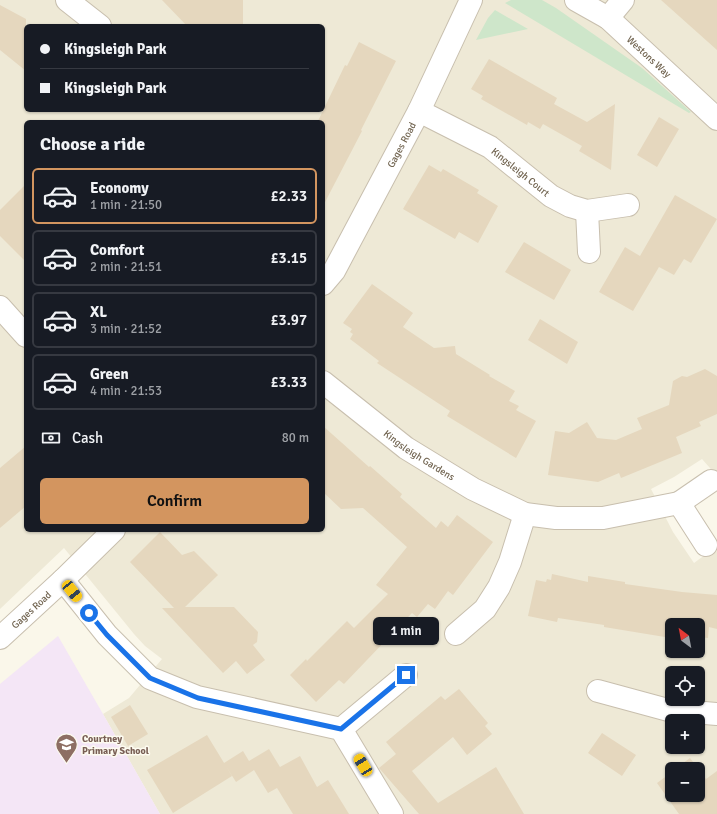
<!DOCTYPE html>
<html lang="en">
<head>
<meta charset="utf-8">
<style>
	:root { --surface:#171b24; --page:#242831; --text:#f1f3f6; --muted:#9ea1a6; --line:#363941; --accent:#d3955f }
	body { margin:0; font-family:Signika,sans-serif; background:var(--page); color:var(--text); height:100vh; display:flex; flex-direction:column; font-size:15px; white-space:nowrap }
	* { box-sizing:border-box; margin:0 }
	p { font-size:13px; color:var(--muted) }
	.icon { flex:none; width:22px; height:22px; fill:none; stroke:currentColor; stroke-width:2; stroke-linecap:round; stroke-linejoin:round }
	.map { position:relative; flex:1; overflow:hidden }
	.drawer { position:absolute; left:24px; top:120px; width:301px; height:412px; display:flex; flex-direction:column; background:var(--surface); border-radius:6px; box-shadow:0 1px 3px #0004 }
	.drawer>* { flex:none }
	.guide { position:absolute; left:24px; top:24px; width:301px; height:88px; border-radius:6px; box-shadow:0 1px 3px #0004; display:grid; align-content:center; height:88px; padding:0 16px; background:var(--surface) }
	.needle { width:26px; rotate:328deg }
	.fabs { position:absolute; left:665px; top:618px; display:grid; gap:8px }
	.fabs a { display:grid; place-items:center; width:40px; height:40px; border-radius:6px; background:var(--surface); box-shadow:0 1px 3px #0004; font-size:20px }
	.end { position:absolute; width:18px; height:18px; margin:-9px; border:5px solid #1a73e8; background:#fff; box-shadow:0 0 0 2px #fff }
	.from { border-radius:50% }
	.bubble { position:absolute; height:28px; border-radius:6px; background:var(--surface); box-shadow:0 1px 3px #0004; font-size:13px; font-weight:600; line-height:28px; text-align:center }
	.car { position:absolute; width:12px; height:24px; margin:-12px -6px; border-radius:5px; box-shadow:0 0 3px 1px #0007; background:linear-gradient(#f5c518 24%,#345 0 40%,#f5c518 0 76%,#345 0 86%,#f5c518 0) }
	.guide b { display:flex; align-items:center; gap:14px; height:38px; font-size:15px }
	.guide b+b { border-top:1px solid var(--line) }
	.guide i { width:10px; height:10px; background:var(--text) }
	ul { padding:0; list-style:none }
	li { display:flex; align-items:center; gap:12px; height:56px; margin:0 8px 6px; padding:0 8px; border:2px solid var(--line); border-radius:6px }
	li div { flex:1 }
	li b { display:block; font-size:15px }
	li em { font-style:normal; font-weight:600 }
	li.on { border-color:var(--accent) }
	li>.icon { width:36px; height:36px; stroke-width:1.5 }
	h2 { padding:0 16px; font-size:18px; line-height:48px }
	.pay { display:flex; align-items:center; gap:10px; height:44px; padding:0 16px; font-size:15px }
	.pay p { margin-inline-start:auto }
	.button { display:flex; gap:8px; margin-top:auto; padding:8px 16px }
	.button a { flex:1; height:46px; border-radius:6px; background:var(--accent); color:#111; font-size:16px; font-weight:600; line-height:46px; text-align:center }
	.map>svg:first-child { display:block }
	.residential { fill:#eee9d6; fill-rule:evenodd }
	.education { fill:#f4e6f6 }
	.green { fill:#cee6ca }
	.building { fill:#e5d7be }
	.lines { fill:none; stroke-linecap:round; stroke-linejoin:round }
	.street-casing { stroke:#c8bfae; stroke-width:24 }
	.street { stroke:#fff; stroke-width:22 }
	.route { stroke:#1a73e8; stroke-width:5 }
	.labels { text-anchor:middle; stroke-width:3; stroke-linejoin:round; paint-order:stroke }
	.street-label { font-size:10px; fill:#716450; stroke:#fdfbf0 }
	.education-label { font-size:10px; font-weight:bold; fill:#785e54; stroke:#fdfbf0; text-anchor:start }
</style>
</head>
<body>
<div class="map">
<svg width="717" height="814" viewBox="0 0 717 814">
	<rect width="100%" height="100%" fill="#faf7ea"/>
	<path class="residential" d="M 0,0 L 717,0 L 717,476 L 702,459 L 674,477 L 651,489 L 673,532 L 694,563 L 717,546 L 717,814 L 160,814 L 103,714 L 129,698 L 162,659 L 145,646 L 134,634 L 64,548 L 0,609 ZM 26,26 L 323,26 L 323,110 L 26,110 ZM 26,122 L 323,122 L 323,530 L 26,530 ZM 672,625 L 698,625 L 698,651 L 672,651 ZM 672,673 L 698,673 L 698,699 L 672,699 ZM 672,721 L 698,721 L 698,747 L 672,747 ZM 672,769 L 698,769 L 698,795 L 672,795 Z"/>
	<path class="education" d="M 58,636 L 103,714 L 160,814 L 0,814 L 0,684 Z"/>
	<path class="green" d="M 511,0 L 542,0 L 556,8 L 642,68 L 691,112 L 689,113 L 505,3 Z
		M 495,10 L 528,29 L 476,40 L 488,18 Z"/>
	<path class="building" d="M 162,0 L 243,0 L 243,26 L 187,26 Z
		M 661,0 L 717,0 L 717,50 Z
		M 0,5 L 26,19 L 26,71 L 0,50 Z
		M 359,42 L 396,61 L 361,130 L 362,131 L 323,206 L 323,122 L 318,121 L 345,65 L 347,66 Z
		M 489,59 L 557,98 L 554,104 L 587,122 L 615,104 L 611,170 L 579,151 L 582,146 L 543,124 L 540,129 L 528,122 L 527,125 L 481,99 L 483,96 L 471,89 Z
		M 659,117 L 679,129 L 657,167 L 637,155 Z
		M 429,165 L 441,172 L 443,169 L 479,190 L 477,193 L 498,206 L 478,243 L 459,232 L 455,239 L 403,209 Z
		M 26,184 L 26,262 L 0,236 L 0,210 Z
		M 675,195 L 717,219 L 691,263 L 684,259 L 674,275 L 659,267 L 633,311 L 599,292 L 625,247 L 640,256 Z
		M 524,242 L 571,270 L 554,300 L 505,272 Z
		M 372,284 L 413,313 L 403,327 L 434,348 L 455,346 L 456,354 L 490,375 L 489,376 L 515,391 L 509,401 L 519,406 L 516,410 L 536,421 L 516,458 L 447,416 L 450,411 L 377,363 L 379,361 L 350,339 L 353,334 L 350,332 L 352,329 L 343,323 Z
		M 540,319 L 578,342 L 567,364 L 528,340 Z
		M 705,369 L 717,376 L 717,414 L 699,422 L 701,426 L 676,437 L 682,453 L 621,478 L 619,473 L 598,482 L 548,475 L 555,431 L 569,433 L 587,422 L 597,438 L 616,440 L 642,429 L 637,418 L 669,405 L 673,381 L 682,376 L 687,377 Z
		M 323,426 L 369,467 L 370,466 L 402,494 L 400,497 L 436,528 L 441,521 L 448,527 L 457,515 L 493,542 L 453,595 L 448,591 L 435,609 L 428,604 L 417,617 L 412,613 L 344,684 L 339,680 L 316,702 L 290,675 L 306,659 L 307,661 L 347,621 L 354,628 L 388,594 L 376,585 L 407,547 L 363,508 L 341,509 L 323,492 Z
		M 26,446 L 26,506 L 0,528 L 0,468 Z
		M 160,532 L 182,555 L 194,551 L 218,575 L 185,607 L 234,607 L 258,632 L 257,642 L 253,645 L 265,660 L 247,674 L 236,661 L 223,673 L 162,608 L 174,608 L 130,562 Z
		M 552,574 L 588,582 L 588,576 L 625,582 L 625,584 L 682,592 L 717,595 L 717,629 L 709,627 L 708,638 L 698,637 L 698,625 L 672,625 L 671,638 L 604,627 L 604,625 L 558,618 L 557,622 L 528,616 L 536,580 L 546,582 L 547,579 L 551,580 Z
		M 459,689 L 488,723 L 485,726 L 492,734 L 467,755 L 453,737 L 412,771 L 438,803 L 496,767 L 524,814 L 419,814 L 379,768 L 396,754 L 386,742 L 441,696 L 445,700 Z
		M 130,705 L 148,734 L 128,746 L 111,717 Z
		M 602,733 L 636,755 L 622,776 L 588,753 Z
		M 207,735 L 232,776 L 173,813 L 147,770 Z
		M 269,749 L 280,767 L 300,756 L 317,787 L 328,780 L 349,814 L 293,814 L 277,788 L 268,793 L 254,770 L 236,782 L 224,763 L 243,751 L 249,761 Z
		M 690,758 L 706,779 L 717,771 L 717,814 L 679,814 L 657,783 L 672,772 L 672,795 L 698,795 L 698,769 L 675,769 Z"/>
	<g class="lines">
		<defs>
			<g id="street">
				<path d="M 67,0 L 100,26"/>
				<path id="s1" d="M 576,0 L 608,18 L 717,119"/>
				<path d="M 608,18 L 623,0"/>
				<path id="s2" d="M 419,111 L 490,147 L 551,196 L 570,206 L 587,211 L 628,205"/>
				<path d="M 587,211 L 589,252"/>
				<path id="s3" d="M 323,284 L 334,271 L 419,111 L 471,0"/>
				<path d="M 0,307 L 26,336"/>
				<path id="s4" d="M 323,382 L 406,448 L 473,489 L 525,514 L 556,518 L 603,518 L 679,503 L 706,545"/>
				<path d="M 679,503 L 711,481"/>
				<path d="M 63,580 L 107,635 L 150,678 L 197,697 L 341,729 L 392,814"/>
				<path d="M 456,634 L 485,609 L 499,587 L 510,562 L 525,514"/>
				<path id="s5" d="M 0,638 L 63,580 L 114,530"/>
				<path d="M 598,691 L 668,710 L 717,714"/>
				<path d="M 341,729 L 406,675"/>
			</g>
		</defs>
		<use href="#street" class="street-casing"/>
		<use href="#street" class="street"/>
	</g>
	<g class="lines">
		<path class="route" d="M 89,613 L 107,635 L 150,678 L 198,698 L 341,729 L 406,675"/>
	</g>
	<defs>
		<symbol id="school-pin" viewBox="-11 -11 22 30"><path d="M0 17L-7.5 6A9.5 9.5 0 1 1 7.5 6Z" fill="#8d6e63" stroke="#fdfbf0"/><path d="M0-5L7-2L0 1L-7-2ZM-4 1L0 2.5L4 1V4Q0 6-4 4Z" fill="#fff"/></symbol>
	</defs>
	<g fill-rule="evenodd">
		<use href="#school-pin" x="54" y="732" width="25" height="34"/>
	</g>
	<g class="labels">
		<g class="street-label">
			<text dy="4" stroke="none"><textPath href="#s1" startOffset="93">Westons Way</textPath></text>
			<text dy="4" stroke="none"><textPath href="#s3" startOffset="160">Gages Road</textPath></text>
			<text dy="4" stroke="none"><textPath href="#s2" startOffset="119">Kingsleigh Court</textPath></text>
			<text dy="4" stroke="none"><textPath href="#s4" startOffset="121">Kingsleigh Gardens</textPath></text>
			<text dy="4" stroke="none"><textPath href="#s5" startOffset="42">Gages Road</textPath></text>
		</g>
		<g class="education-label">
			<text x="82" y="742">Courtney<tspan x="82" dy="12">Primary School</tspan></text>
		</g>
	</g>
</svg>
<div class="fabs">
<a><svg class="needle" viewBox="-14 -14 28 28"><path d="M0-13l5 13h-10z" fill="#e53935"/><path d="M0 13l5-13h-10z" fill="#9ea1a6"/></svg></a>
<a><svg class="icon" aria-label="locate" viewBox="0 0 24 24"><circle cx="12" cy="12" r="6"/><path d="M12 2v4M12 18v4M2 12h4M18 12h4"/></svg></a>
<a>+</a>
<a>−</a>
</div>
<i class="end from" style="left:89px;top:613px"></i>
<i class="end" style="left:406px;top:675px"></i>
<div class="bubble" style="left:373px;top:617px;width:66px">1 min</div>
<i class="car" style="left:72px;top:591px;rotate:141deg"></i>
<i class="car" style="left:363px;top:765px;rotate:329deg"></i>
<div class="guide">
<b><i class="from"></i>Kingsleigh Park</b>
<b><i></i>Kingsleigh Park</b>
</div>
<section class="drawer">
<h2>Choose a ride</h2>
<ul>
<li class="on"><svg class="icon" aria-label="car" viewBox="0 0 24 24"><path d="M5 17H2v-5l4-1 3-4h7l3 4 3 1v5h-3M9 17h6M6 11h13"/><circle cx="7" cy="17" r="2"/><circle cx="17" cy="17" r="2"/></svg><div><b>Economy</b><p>1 min · 21:50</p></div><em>£2.33</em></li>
<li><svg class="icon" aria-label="car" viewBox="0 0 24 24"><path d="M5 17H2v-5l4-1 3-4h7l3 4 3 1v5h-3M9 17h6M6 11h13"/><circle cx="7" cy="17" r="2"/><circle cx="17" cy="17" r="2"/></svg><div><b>Comfort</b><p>2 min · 21:51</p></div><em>£3.15</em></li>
<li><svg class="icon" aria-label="car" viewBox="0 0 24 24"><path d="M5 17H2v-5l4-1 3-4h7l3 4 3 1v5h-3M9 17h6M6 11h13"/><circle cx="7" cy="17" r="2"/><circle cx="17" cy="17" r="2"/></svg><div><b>XL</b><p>3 min · 21:52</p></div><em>£3.97</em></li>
<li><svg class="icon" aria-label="car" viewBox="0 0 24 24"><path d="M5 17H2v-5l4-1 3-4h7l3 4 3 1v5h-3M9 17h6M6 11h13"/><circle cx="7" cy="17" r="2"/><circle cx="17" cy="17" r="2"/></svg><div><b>Green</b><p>4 min · 21:53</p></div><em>£3.33</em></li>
</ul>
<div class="pay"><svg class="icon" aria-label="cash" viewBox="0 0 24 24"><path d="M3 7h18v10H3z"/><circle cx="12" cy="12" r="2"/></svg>Cash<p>80 m</p></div>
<div class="button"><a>Confirm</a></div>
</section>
</div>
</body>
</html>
